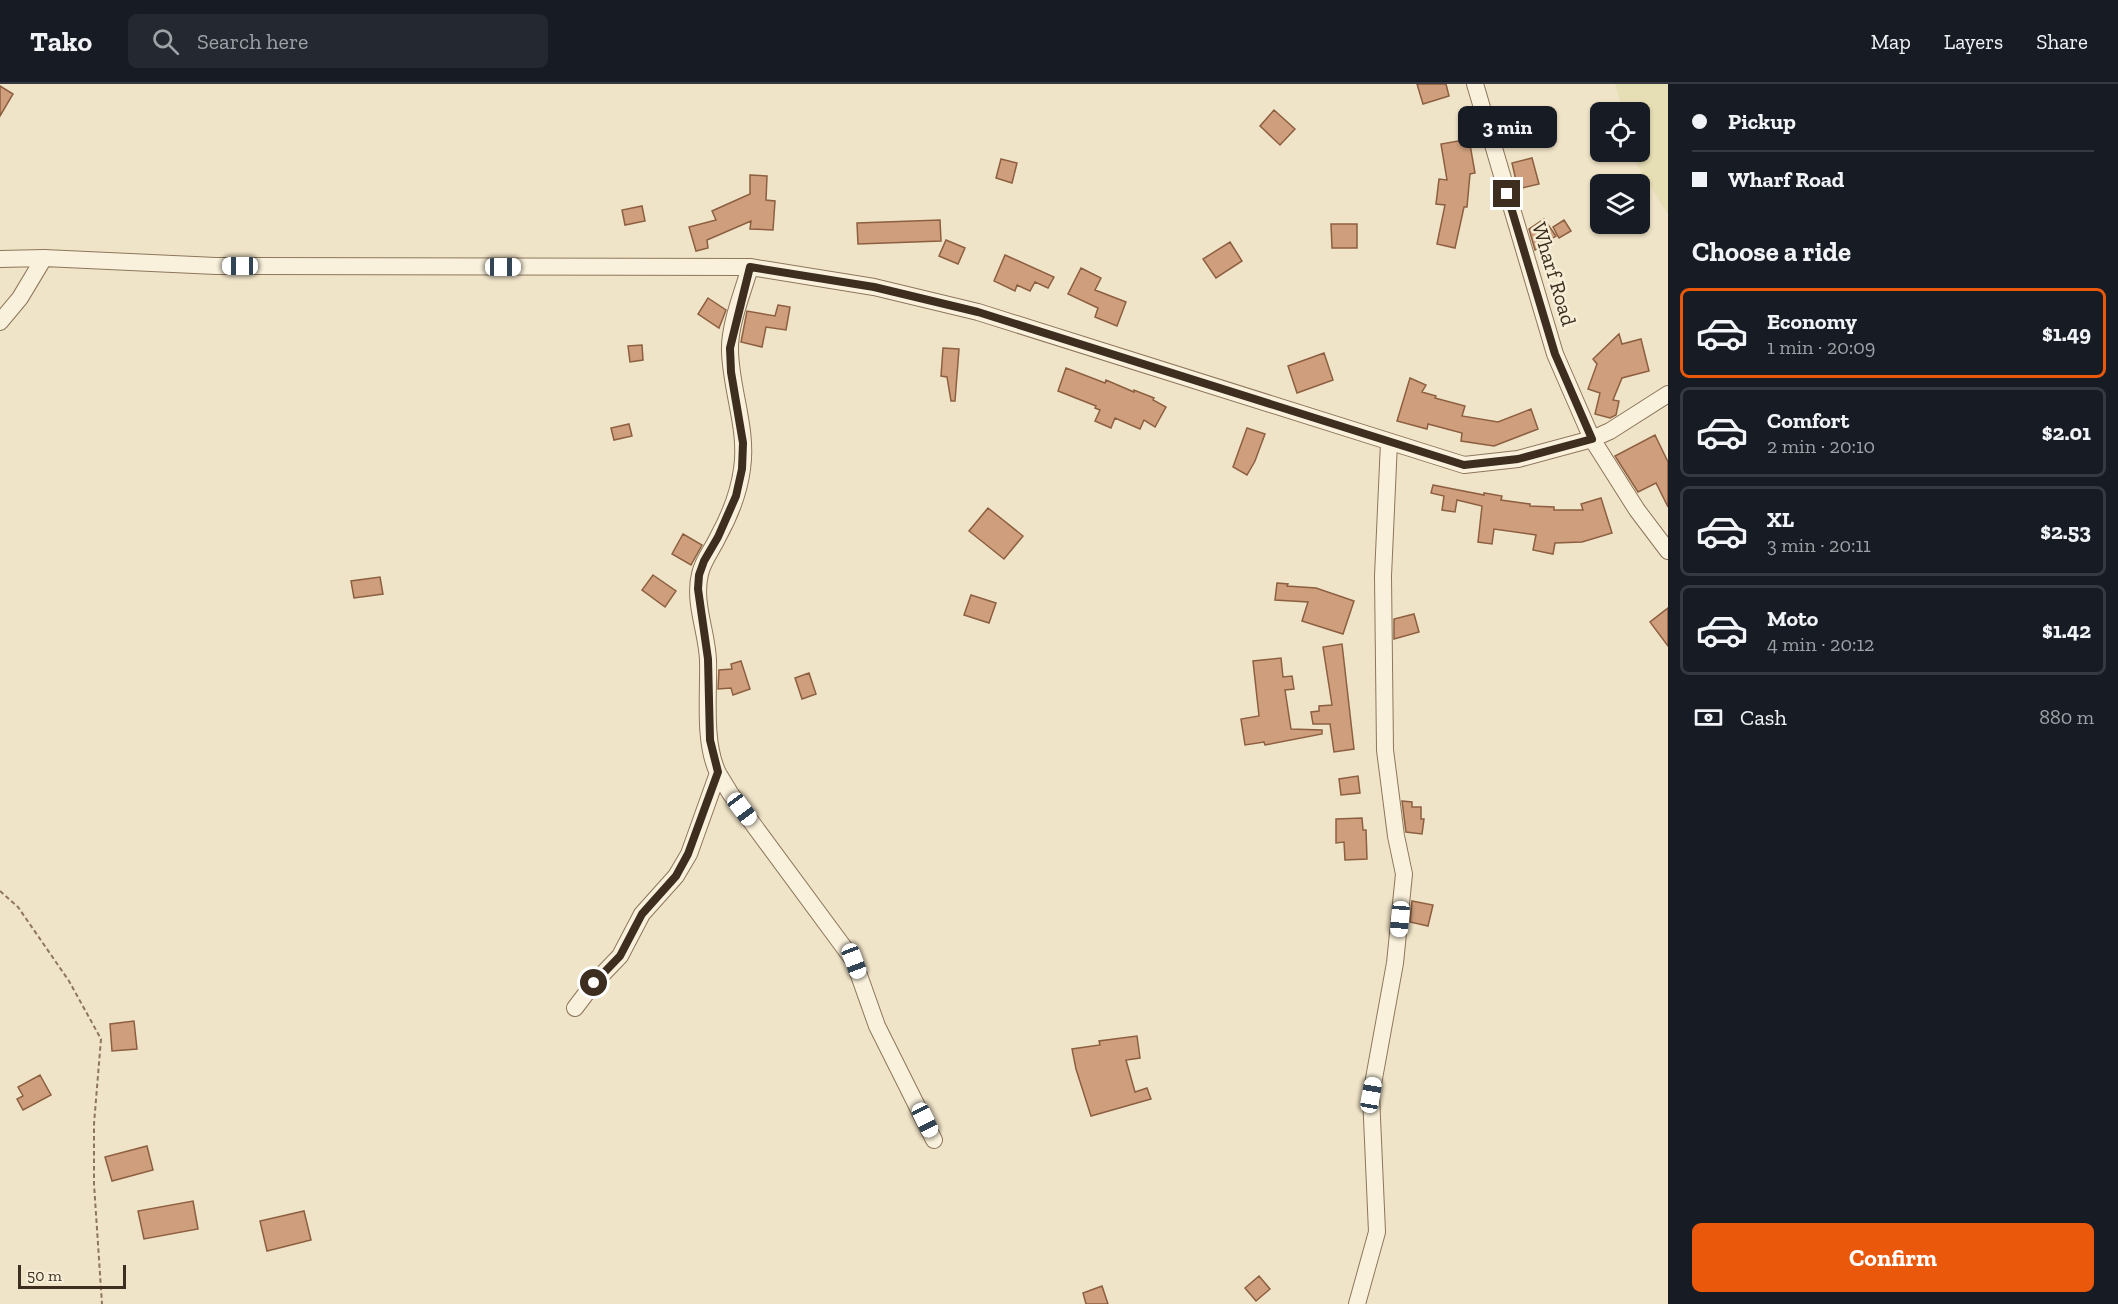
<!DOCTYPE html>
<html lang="en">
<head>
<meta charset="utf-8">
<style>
	:root { --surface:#171b24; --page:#242831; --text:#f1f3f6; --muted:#9ea1a6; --line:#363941; --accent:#ea580c }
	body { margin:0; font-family:"Zilla Slab",serif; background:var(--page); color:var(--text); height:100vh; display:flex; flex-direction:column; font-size:22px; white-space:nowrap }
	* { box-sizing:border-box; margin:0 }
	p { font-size:20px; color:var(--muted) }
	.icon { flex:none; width:33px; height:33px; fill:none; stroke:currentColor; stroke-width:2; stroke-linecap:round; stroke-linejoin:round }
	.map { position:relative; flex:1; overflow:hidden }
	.panel { display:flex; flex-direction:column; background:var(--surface); width:450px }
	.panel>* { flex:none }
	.guide { display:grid; align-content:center; height:132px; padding:0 24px; background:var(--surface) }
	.fabs { position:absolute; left:1590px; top:18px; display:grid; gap:12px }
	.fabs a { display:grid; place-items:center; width:60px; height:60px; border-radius:9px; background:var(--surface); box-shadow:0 2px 4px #0004; font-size:30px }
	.scale { position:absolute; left:18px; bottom:15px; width:108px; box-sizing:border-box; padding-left:6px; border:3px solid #3d2e20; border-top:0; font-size:16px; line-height:21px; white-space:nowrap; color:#3d2e20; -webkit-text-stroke:4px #f7eed8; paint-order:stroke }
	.end { position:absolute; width:27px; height:27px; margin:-14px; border:8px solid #3d2e20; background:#fff; box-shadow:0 0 0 3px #fff }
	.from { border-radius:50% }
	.bubble { position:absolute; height:42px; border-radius:9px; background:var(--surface); box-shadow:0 2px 4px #0004; font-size:20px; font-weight:700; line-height:42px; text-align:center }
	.car { position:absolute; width:18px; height:36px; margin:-18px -9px; border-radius:8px; box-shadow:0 0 4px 2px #0007; background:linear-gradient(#fff 24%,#345 0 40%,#fff 0 76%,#345 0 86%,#fff 0) }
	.guide b { display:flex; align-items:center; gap:21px; height:57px; font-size:22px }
	.guide b+b { border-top:2px solid var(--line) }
	.guide i { width:15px; height:15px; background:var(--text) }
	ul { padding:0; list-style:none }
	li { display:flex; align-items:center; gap:18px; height:90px; margin:0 12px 9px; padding:0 12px; border:3px solid var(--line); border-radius:9px }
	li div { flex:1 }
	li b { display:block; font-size:22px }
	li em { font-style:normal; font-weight:700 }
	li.on { border-color:var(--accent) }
	li>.icon { width:54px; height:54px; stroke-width:1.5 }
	h2 { padding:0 24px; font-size:27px; line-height:72px }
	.pay { display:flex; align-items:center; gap:15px; height:66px; padding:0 24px; font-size:22px }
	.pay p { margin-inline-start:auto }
	.button { display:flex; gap:12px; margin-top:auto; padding:12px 24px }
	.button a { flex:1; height:69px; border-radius:9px; background:var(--accent); color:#fff; font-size:24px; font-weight:700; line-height:69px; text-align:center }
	header { display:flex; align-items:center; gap:36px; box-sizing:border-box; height:84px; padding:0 30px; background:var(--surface); border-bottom:2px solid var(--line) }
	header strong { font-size:28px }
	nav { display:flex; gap:33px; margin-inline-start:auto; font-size:21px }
	.search { width:420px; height:54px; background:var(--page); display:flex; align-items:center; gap:15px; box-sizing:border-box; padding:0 21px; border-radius:9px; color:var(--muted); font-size:22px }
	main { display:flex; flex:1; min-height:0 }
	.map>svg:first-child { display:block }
	.farmland { fill:#e6deb5 }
	.building { fill:#cf9f7d; stroke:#8d5f41; stroke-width:1.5 }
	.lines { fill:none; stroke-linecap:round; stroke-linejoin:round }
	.street-casing { stroke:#8d765c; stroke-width:18 }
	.path { stroke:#8d765c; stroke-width:2; stroke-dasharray:4.5 3; stroke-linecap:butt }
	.street { stroke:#faf1dc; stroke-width:16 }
	.route { stroke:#3d2e20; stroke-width:8 }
	.labels { text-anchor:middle; stroke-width:5; stroke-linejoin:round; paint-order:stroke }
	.street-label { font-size:21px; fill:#3d2e20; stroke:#f7eed8 }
</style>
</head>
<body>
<header>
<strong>Tako</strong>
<div class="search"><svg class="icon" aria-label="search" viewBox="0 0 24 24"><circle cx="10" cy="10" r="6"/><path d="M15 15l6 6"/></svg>Search here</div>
<nav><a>Map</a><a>Layers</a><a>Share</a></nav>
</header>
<main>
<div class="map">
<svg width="1668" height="1220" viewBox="0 0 1668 1220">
	<rect width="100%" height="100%" fill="#f0e4c8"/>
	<path class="farmland" d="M 1615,0 L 1668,0 L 1668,130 L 1638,83 L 1633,68 L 1640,68 L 1640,28 L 1623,28 Z"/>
	<path class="building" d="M 1417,0 L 1446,0 L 1449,12 L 1423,20 Z
		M 0,2 L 13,10 L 0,32 Z
		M 1274,26 L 1295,45 L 1280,61 L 1260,42 Z
		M 1469,55 L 1475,89 L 1470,90 L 1467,123 L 1464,123 L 1455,164 L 1437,160 L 1445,121 L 1436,120 L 1439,95 L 1447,96 L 1441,60 Z
		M 1532,74 L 1539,100 L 1518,105 L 1512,79 Z
		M 1001,75 L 1017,79 L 1012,99 L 996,94 Z
		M 750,91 L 767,92 L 766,116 L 775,117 L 773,146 L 750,145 L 751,137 L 707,156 L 708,164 L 696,167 L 689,143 L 716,136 L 712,127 L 750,110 Z
		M 642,122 L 645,137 L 625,141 L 622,126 Z
		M 1544,135 L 1556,152 L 1535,166 L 1529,145 Z
		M 940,136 L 941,157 L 858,160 L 857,139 Z
		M 1564,136 L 1571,147 L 1559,154 L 1553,143 Z
		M 1331,140 L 1357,140 L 1357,164 L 1332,164 Z
		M 946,156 L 965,164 L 958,180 L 939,172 Z
		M 1230,158 L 1242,177 L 1216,194 L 1203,175 Z
		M 1005,171 L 1054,193 L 1048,204 L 1035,198 L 1030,207 L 1017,201 L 1015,207 L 994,197 Z
		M 1081,184 L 1101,194 L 1095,206 L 1126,218 L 1117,242 L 1095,233 L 1098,224 L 1068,210 Z
		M 708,214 L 726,226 L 719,244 L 698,230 Z
		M 778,221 L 790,223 L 786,246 L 766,243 L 762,263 L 741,258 L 747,227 L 775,232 Z
		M 1619,250 L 1622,260 L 1641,255 L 1649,287 L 1622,294 L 1613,316 L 1619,317 L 1616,331 L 1610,334 L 1595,330 L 1600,309 L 1588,305 L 1597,280 L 1593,275 Z
		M 642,261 L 643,276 L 630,278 L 628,262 Z
		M 943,264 L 959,265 L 955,317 L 951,317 L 947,293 L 941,292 Z
		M 1324,269 L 1333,296 L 1297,309 L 1288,282 Z
		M 1066,284 L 1105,299 L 1106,296 L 1134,308 L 1134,306 L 1154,314 L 1153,316 L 1166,323 L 1155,343 L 1144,336 L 1140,345 L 1115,334 L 1111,344 L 1095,337 L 1100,326 L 1095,324 L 1096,322 L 1058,307 Z
		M 1410,294 L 1426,301 L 1422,308 L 1436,312 L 1435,314 L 1465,322 L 1462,332 L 1498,338 L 1531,325 L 1538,345 L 1494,362 L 1461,357 L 1462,349 L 1428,340 L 1427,345 L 1397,337 Z
		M 629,340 L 632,352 L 614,356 L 611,344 Z
		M 1247,344 L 1265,350 L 1255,377 L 1247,391 L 1233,383 Z
		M 1655,351 L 1668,378 L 1668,423 L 1656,399 L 1638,408 L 1615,372 Z
		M 1433,401 L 1484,411 L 1484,409 L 1502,412 L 1501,416 L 1530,420 L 1530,422 L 1554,423 L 1554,426 L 1583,426 L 1581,420 L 1601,414 L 1612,449 L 1582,458 L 1555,459 L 1553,470 L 1533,466 L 1536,451 L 1494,445 L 1492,460 L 1478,458 L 1482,422 L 1457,416 L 1455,428 L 1442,426 L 1444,412 L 1431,409 Z
		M 988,424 L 1023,452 L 1004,475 L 969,447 Z
		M 683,450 L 702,461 L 691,481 L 672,470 Z
		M 653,491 L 676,507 L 665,523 L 642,506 Z
		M 380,493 L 383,510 L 354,514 L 351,497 Z
		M 1277,499 L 1288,500 L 1287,502 L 1316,504 L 1354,517 L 1343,550 L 1302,537 L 1308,518 L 1275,516 Z
		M 971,511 L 996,519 L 989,539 L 964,531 Z
		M 1668,524 L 1668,562 L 1650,538 Z
		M 1414,530 L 1419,548 L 1394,555 L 1394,535 Z
		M 1342,560 L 1354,665 L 1334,668 L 1330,640 L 1313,640 L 1311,628 L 1319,627 L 1319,622 L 1332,621 L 1323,563 Z
		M 1281,574 L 1283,593 L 1292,592 L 1294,605 L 1285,606 L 1291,645 L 1322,646 L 1322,650 L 1265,661 L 1264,658 L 1245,661 L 1241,635 L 1259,632 L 1253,577 Z
		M 741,577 L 750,605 L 733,611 L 731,604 L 718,605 L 719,586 L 732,585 L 731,580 Z
		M 809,589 L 816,610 L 802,615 L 795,594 Z
		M 1358,692 L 1360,709 L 1341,711 L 1339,695 Z
		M 1402,717 L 1412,718 L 1412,723 L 1421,723 L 1421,735 L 1424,735 L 1422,750 L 1406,748 Z
		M 1362,734 L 1363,746 L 1366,746 L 1367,775 L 1345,776 L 1344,758 L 1336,759 L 1336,735 Z
		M 1412,817 L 1433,821 L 1428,842 L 1410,838 Z
		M 134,937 L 137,965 L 112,967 L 110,940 Z
		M 1137,952 L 1140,974 L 1126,976 L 1135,1008 L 1147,1004 L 1151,1015 L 1091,1032 L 1076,985 L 1072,965 L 1100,961 L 1099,957 Z
		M 40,991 L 51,1011 L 23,1026 L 17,1015 L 23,1012 L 18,1003 Z
		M 147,1062 L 153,1086 L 112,1097 L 105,1073 Z
		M 193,1117 L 198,1145 L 144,1155 L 138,1127 Z
		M 304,1127 L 311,1156 L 267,1167 L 260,1137 Z
		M 1259,1192 L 1270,1205 L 1256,1217 L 1245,1204 Z
		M 1102,1202 L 1108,1220 L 1086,1220 L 1083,1209 Z"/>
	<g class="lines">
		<defs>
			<path id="street" d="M 1475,0 L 1555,270 L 1592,355 L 1637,426 L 1668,467
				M 0,175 L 44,174 L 216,182 L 750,183 L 874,203 L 978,228 L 1464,381 L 1518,375 L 1592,355 L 1610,347 L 1668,310
				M 750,183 C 743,208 729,241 730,267 C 731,307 748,345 742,385 C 739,408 729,433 718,453 C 712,466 703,476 700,490 C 693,518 707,548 708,576 C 709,610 703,658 718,689 C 722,696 726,702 730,709 L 854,877 L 877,942 L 934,1056
				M 0,238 L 20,214 L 44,174
				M 575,924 L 594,899 L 620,872 L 642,830 L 676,792 L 689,770 L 718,689
				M 1357,1220 L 1377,1148 L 1371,1011 L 1395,879 L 1404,790 L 1396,752 L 1385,666 L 1383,492 L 1389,358"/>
		</defs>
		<use href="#street" class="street-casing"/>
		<path class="path" d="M 0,807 L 18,823 L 69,897 L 101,955 L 94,1040 L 94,1100 L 102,1220"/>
		<use href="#street" class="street"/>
	</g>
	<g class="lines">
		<path class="route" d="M 594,899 L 620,872 L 642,830 L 676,792 L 688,770 L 718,688 L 710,656 L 708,575 L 698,505 L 699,491 L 704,477 L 718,453 L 736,412 L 742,385 L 743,359 L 731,288 L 730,264 L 750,183 L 874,203 L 978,228 L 1464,381 L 1518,375 L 1592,355 L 1555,270 L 1507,110"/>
	</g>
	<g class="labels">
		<g class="street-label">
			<text transform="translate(1554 190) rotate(73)" y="7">Wharf Road</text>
		</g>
	</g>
</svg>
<div class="fabs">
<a><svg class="icon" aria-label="locate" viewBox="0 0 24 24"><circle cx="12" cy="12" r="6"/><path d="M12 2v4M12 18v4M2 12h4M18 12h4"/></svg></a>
<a><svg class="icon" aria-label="layers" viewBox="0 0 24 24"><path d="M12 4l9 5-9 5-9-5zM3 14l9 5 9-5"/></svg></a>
</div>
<div class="scale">50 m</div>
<i class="end from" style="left:594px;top:899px"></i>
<i class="end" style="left:1507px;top:110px"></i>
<div class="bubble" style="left:1458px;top:22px;width:99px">3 min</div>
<i class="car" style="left:240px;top:182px;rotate:270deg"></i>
<i class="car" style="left:503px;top:183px;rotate:90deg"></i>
<i class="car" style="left:742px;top:725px;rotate:143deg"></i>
<i class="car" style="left:1400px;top:835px;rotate:185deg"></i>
<i class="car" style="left:854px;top:877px;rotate:159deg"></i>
<i class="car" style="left:1371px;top:1011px;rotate:10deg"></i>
<i class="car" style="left:925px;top:1036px;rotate:154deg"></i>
</div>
<section class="panel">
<div class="guide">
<b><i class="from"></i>Pickup</b>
<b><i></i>Wharf Road</b>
</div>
<h2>Choose a ride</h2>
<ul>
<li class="on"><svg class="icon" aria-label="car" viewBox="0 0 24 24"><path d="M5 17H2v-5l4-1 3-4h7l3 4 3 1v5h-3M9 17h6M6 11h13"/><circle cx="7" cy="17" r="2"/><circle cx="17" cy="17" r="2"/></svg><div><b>Economy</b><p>1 min · 20:09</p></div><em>$1.49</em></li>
<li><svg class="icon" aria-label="car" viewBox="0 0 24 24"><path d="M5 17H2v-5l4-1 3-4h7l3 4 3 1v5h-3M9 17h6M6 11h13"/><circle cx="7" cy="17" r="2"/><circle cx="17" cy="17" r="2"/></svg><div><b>Comfort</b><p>2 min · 20:10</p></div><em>$2.01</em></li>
<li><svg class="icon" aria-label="car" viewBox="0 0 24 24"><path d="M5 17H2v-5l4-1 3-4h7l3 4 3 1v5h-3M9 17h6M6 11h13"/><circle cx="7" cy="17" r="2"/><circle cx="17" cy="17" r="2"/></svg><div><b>XL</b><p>3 min · 20:11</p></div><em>$2.53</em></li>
<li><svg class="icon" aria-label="car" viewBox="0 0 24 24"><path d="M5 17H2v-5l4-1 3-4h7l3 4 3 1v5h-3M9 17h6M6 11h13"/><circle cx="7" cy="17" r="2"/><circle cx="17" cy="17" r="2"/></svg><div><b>Moto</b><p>4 min · 20:12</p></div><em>$1.42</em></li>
</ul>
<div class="pay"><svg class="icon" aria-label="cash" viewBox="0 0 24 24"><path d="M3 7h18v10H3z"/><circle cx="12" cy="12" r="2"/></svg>Cash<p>880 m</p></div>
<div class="button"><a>Confirm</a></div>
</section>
</main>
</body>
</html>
